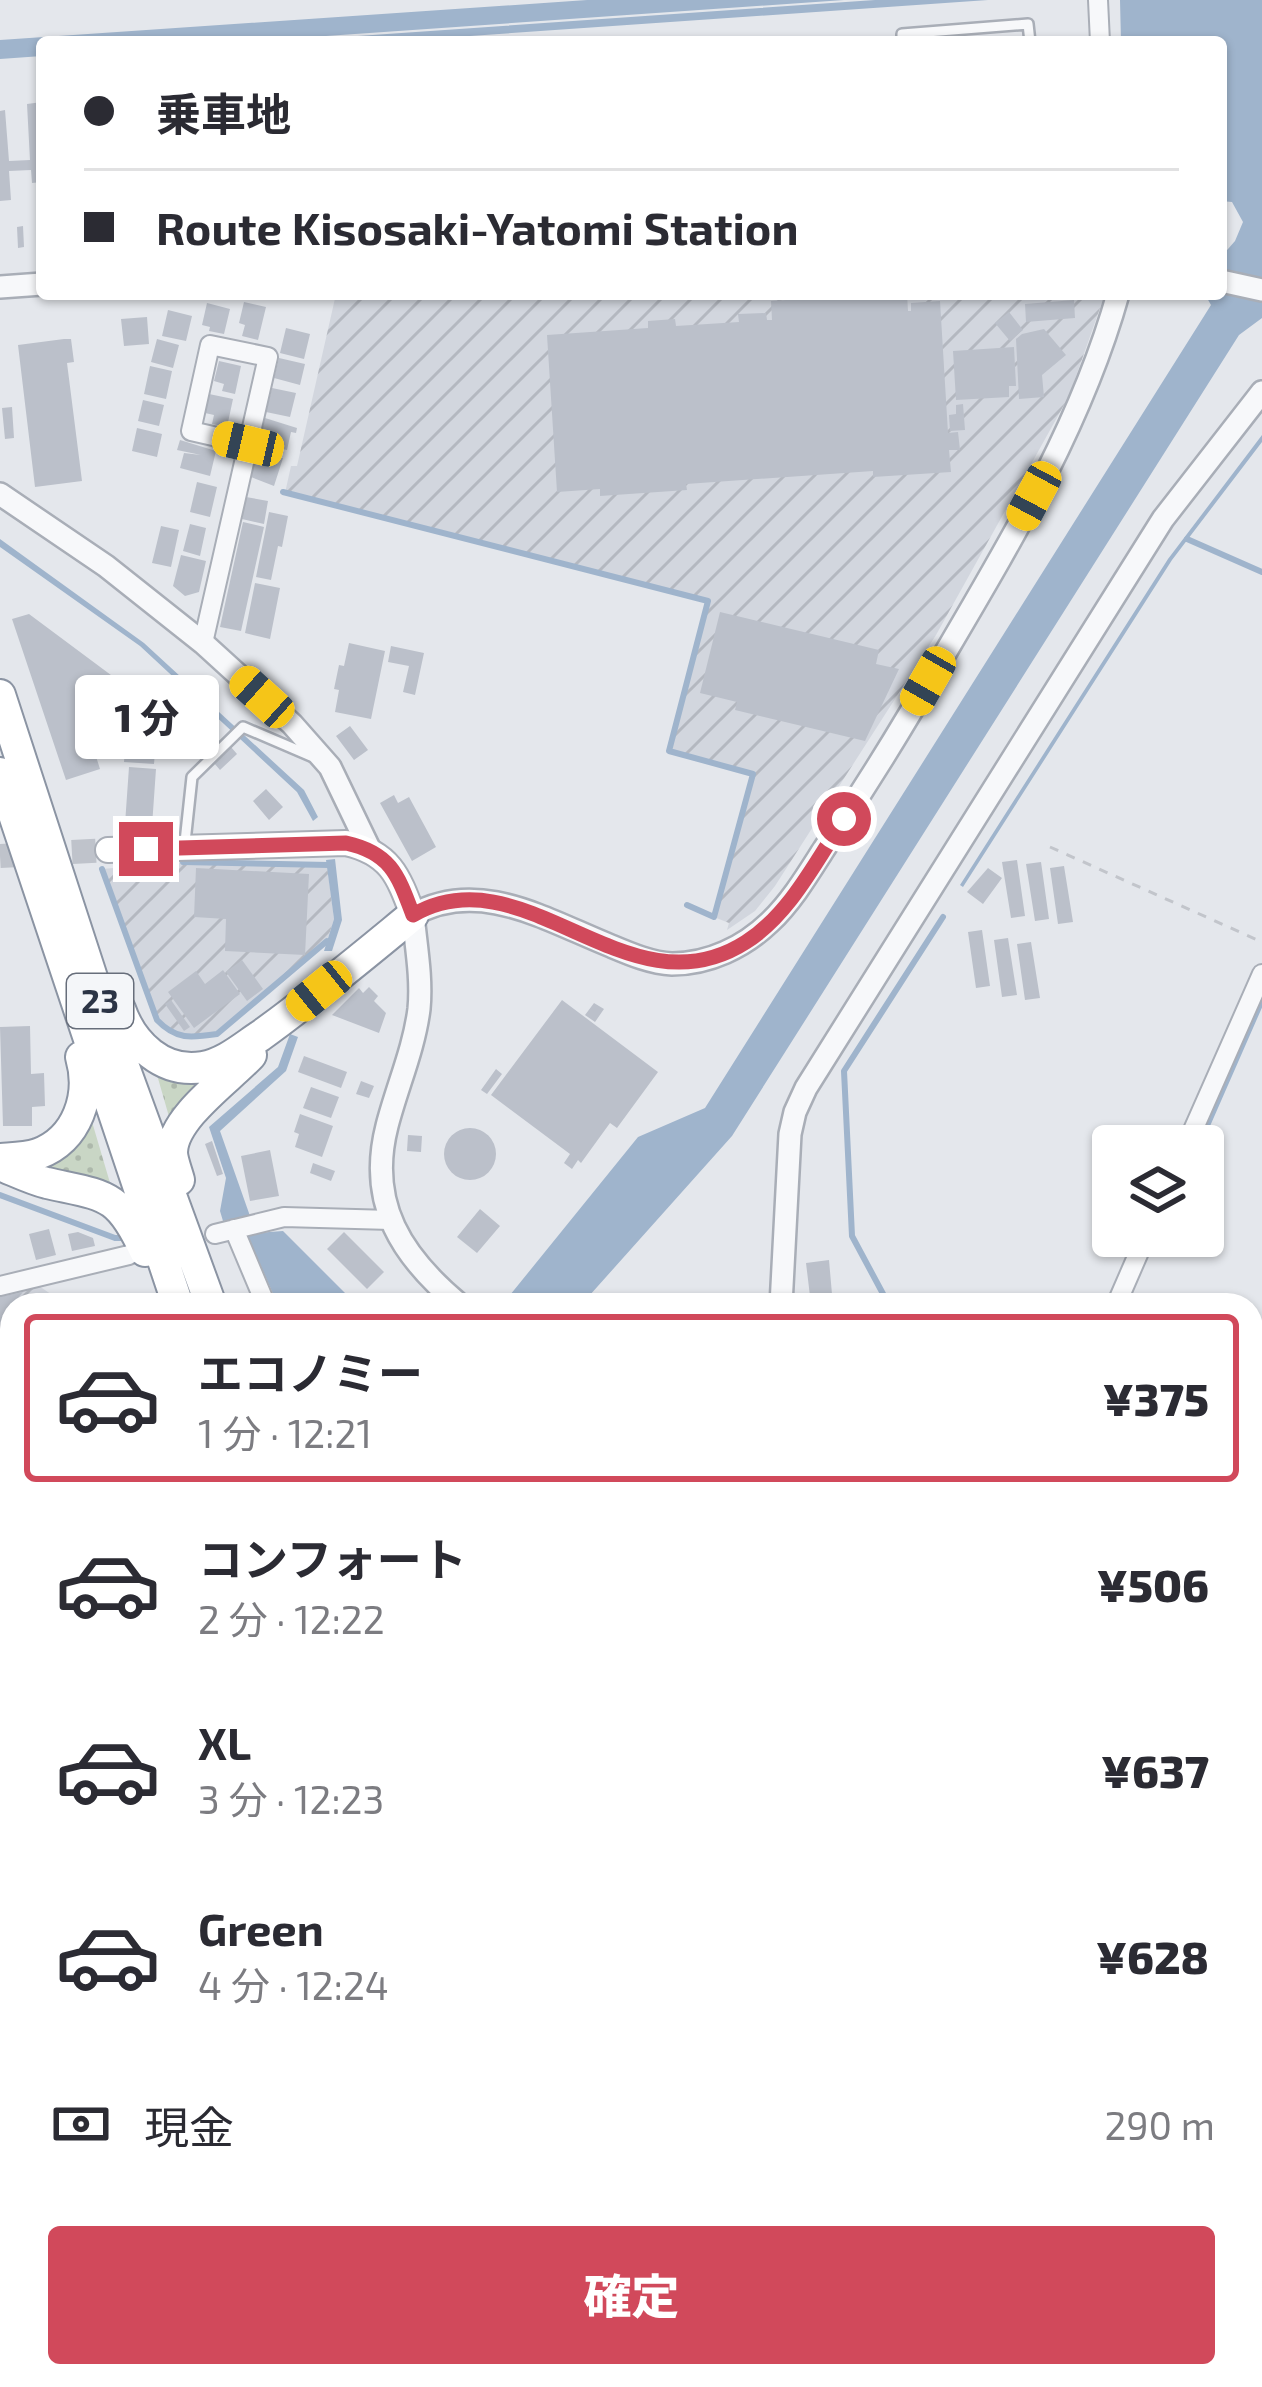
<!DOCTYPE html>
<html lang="ja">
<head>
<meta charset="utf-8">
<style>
	:root { --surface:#fff; --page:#f2f2f3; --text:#2b2b33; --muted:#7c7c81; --line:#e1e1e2; --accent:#d1495b }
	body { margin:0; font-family:"Exo 2","Noto Sans JP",sans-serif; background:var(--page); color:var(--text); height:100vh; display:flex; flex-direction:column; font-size:45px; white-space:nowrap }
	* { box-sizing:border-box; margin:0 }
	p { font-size:39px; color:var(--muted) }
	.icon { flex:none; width:66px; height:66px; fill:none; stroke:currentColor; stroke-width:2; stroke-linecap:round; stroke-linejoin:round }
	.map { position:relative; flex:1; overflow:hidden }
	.sheet { position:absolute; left:0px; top:1293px; width:1263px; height:1095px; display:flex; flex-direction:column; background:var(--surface); border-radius:36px 36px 0 0; box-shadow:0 3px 9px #0004 }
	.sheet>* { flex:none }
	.top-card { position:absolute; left:36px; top:36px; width:1191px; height:264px; border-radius:12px; box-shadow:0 3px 9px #0004; display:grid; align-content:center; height:264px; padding:0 48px; background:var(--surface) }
	.controls { position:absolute; left:1092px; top:1125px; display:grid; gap:24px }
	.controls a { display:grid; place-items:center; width:132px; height:132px; border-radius:12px; background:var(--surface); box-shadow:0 3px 9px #0004; font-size:60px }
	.end { position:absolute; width:54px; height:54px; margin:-27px; border:15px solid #d1495b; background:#fff; box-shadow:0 0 0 6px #fff }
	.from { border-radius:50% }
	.bubble { position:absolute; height:84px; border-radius:12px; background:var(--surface); box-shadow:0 3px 9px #0004; font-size:39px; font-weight:800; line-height:84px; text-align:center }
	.car { position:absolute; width:36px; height:72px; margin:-36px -18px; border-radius:15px; box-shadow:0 0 9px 3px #0007; background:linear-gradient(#f5c518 24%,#345 0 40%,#f5c518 0 76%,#345 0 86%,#f5c518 0) }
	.top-card b { display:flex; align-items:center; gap:42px; height:114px; font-size:45px }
	.top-card b+b { border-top:3px solid var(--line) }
	.top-card i { width:30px; height:30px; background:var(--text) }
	ul { padding:21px 0 0; list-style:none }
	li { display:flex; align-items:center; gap:36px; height:168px; margin:0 24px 18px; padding:0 24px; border:6px solid transparent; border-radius:12px }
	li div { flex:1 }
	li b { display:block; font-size:45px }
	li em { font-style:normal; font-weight:800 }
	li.selected { border-color:var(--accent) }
	li>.icon { width:108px; height:108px; stroke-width:1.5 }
	.pay { display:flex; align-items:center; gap:30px; height:132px; padding:0 48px; font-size:45px }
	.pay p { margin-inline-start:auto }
	.action { display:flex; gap:24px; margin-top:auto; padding:24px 48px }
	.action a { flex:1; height:138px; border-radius:12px; background:var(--accent); color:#fff; font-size:48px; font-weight:800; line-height:138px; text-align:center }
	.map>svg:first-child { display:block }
	.industrial { fill:url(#industrial-furrows) }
	.green { fill:url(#green-dots) }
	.water { fill:#9fb4cc }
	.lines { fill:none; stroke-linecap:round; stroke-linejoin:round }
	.stream { stroke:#9fb4cc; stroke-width:6 }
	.building { fill:#bbc0ca }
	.secondary-tunnel { stroke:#bfc3cb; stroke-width:24; stroke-dasharray:24 12; stroke-linecap:butt }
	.service-casing { stroke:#a9aeb7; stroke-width:14 }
	.minor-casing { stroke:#a9aeb7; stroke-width:22 }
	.tertiary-casing { stroke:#a9aeb7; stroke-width:26 }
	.secondary-casing { stroke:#a9aeb7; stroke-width:28 }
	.trunk-casing { stroke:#8b94a3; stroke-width:34 }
	.path { stroke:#c2c5cb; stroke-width:3; stroke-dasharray:9 9; stroke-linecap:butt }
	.service { stroke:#f7f8fa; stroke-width:9 }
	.minor { stroke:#f7f8fa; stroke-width:18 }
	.tertiary { stroke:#f7f8fa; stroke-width:21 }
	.secondary { stroke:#fff; stroke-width:24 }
	.trunk { stroke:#fff; stroke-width:30 }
	.route { stroke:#d1495b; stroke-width:15 }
	.labels { text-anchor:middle; stroke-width:9; stroke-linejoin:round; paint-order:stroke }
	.shield { fill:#f4f6f9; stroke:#676e7b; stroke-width:3 }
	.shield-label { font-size:33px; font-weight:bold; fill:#2b3445 }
</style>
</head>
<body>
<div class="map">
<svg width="1262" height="2387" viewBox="0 0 1262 2387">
	<defs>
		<pattern id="industrial-furrows" width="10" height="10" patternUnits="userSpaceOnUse" patternTransform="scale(3)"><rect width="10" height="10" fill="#d2d6de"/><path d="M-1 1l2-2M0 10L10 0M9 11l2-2" fill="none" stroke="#b4b8c0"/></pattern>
		<pattern id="green-dots" width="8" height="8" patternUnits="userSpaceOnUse" patternTransform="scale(3)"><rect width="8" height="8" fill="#c9d6c5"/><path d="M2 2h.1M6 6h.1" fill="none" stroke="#adb8ab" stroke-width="1.8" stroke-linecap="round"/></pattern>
	</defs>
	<rect width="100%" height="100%" fill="#e4e7ec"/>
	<path class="industrial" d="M 336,294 L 1105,294 L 1069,396 L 936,635 L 775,886 L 755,911 L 727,930 L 729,923 L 714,917 L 753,774 L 669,751 L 707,601 L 285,493 L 291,466 L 297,466 Z
		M 183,862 L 327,865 L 334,919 L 327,941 L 217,1034 L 197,1037 L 169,1032 L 157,1020 L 102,869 Z
		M 39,1286 L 67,1305 L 12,1305 L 12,1428 L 6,1436 L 0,1432 L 0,1294 Z
		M 1251,1640 L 1262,1644 L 1262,1843 L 1251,1843 Z
		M 0,1648 L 12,1656 L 12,1951 L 0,1969 Z"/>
	<path class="green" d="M 153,1061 L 207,1077 L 172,1127 Z
		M 90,1115 L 113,1193 L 30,1166 Z"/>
	<path class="water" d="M 587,0 L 844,0 L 240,42 L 42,42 L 42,56 L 0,59 L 0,40 Z
		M 875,0 L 988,0 L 383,42 L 271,42 Z
		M 1120,0 L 1262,0 L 1262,318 L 1239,335 L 732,1136 L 581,1305 L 545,1305 L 537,1293 L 530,1298 L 506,1300 L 638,1137 L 705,1108 L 1211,305 L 1207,298 L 1208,294 L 1221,294 L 1221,257 L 1235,241 L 1243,222 L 1232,202 L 1221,201 L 1221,42 L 1121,42 Z
		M 1262,435 L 1262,442 L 1172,560 L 963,887 L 960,885 L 1168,559 Z
		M 0,539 L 144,643 L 304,790 L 318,817 L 313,821 L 297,792 L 140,646 L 0,547 Z
		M 335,859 L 342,920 L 332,951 L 324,951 L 334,919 L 326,860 Z
		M 290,1034 L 298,1037 L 286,1071 L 220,1131 L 256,1233 L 283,1231 L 357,1305 L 278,1305 L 240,1219 L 223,1221 L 220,1211 L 226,1178 L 209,1127 L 278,1067 Z
		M 12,1979 L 12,2085 L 0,2104 L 0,1998 Z"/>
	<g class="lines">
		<path class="stream" d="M 283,492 L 708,601 L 669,751 L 753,774 L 714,917 L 687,905
			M 1187,539 L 1262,572
			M 183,862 L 329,865
			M 102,869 L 157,1020 C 176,1040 191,1038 217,1034 L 327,941 L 330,942
			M 1198,1146 L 1262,1000
			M 0,1195 L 115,1238 L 121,1238
			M 889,1305 L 852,1236 L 844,1071 L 943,917
			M 1251,1482 L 1262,1487
			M 1,1648 L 12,1656
			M 1251,2062 L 1262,2062
			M 269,2376 L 270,2387
			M 515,2376 L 519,2387
			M 951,2376 L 951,2387"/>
	</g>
	<path class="building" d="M 42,102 L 42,182 L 32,183 L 31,170 L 9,171 L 11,200 L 0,201 L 0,111 L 5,110 L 9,161 L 30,160 L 27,104 Z
		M 23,226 L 24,247 L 18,248 L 17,227 Z
		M 877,294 L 907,294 L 908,311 L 911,311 L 911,303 L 940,301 L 948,433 L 958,432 L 960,450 L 949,450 L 951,472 L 873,477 L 873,471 L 686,484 L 687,490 L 600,496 L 600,489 L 557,492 L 547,335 L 648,328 L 648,321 L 675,319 L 676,326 L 739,322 L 738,314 L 766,313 L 767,320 L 772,320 L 771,301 Z
		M 1074,300 L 1075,318 L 1026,322 L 1025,304 Z
		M 244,302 L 266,307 L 258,340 L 242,336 L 245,325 L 239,323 Z
		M 207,303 L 230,309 L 224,334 L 209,331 L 210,327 L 202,325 Z
		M 168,310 L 192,316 L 186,341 L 162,336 Z
		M 1009,312 L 1023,330 L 1010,341 L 995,323 Z
		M 147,317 L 149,344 L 124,346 L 121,319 Z
		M 286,328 L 310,334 L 304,359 L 280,353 Z
		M 1044,329 L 1066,355 L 1042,375 L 1044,397 L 1019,399 L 1016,339 L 1022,334 Z
		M 64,339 L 71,339 L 74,362 L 67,363 L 82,481 L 35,487 L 18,345 Z
		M 157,339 L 179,345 L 173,368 L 151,362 Z
		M 1014,347 L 1016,386 L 1009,386 L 1009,397 L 956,400 L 953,351 Z
		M 279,358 L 305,364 L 300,385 L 274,378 Z
		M 219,361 L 241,366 L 235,394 L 222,391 L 224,384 L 214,381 Z
		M 150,366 L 172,371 L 166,399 L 144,394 Z
		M 272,388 L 296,393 L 290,417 L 266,412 Z
		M 209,394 L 233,399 L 227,427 L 212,424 L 214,415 L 205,413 Z
		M 143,400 L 164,405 L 159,426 L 138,421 Z
		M 963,404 L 965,430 L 950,431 L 949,415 L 956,414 L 956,405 Z
		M 12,407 L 14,438 L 5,439 L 2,408 Z
		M 265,418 L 297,428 L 296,433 L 291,432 L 287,450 L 282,449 L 280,455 L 258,449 Z
		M 137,428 L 162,434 L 157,457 L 132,451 Z
		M 180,440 L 216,451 L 210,476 L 180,468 L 184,453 L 201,455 L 177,450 Z
		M 256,452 L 283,458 L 274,486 L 251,477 Z
		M 197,482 L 217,487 L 210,517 L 190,512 Z
		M 246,497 L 268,501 L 264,524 L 242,519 Z
		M 269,512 L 288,516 L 282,547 L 278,546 L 271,580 L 256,577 Z
		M 243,522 L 264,527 L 241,631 L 220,627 Z
		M 190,524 L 206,528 L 200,556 L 183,551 Z
		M 161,526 L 179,530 L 171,567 L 152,563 Z
		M 181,555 L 206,561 L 199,592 L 185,596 L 173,586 Z
		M 255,583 L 280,588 L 270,639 L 245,633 Z
		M 720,612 L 879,650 L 876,664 L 899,669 L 865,741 L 735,710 L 737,702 L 700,693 Z
		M 29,614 L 123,684 L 119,727 L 104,732 L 108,746 L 94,750 L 100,769 L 66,780 L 12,619 Z
		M 349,643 L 385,651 L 371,719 L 335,712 L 339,690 L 334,689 L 339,665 L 344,666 Z
		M 391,646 L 424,653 L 415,695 L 403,692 L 409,666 L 388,662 Z
		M 130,687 L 160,690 L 154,764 L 124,762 Z
		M 165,691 L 196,719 L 212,738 L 202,747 L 194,737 L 162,730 Z
		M 350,726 L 368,750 L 354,760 L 336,736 Z
		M 231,747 L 237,754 L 220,770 L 214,763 Z
		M 129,767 L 156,769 L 152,826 L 125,824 Z
		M 266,789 L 283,807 L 269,820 L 253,801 Z
		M 394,795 L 398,803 L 409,797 L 436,847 L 412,861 L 380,803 Z
		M 1017,860 L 1025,916 L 1011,918 L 1002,862 Z
		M 1041,862 L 1049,919 L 1035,921 L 1026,864 Z
		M 1064,866 L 1073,922 L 1058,924 L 1050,868 Z
		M 196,868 L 309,874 L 305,955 L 225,951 L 226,919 L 194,917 Z
		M 988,868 L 1002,878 L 983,904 L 967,892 Z
		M 982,930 L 990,986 L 976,988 L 968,932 Z
		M 1008,938 L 1017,995 L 1002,997 L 994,940 Z
		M 1031,942 L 1040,998 L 1025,1000 L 1017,944 Z
		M 242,960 L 263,989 L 247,1001 L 226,972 Z
		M 223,970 L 240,994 L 194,1028 L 168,992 L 196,971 L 205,984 Z
		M 369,987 L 378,996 L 374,1001 L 386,1013 L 379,1033 L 332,1015 L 359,988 L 363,993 Z
		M 171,1000 L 190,1027 L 184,1031 L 165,1004 Z
		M 562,1000 L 658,1072 L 617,1128 L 610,1123 L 581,1163 L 578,1160 L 572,1169 L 564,1163 L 570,1154 L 491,1095 Z
		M 594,1003 L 604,1009 L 595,1022 L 585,1015 Z
		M 30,1026 L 31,1074 L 44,1073 L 45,1106 L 32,1107 L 32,1126 L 3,1126 L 0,1027 Z
		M 304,1056 L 347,1072 L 341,1088 L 298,1072 Z
		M 496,1069 L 502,1074 L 487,1094 L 481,1090 Z
		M 361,1081 L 374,1086 L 369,1098 L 356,1094 Z
		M 311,1087 L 339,1097 L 331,1118 L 303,1108 Z
		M 300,1114 L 333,1126 L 322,1157 L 295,1147 L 299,1134 L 294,1132 Z
		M444 1154a26 26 0 1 1 52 0a26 26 0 1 1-52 0Z
		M 408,1135 L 422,1136 L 421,1152 L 407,1151 Z
		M 212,1141 L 223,1174 L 217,1176 L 205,1144 Z
		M 270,1150 L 279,1196 L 250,1201 L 241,1156 Z
		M 313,1163 L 335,1171 L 331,1181 L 310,1173 Z
		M 480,1209 L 500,1226 L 477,1253 L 457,1237 Z
		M 49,1229 L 56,1255 L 36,1260 L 29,1234 Z
		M 78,1232 L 93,1238 L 95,1246 L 72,1251 L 68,1234 Z
		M 344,1232 L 384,1272 L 367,1289 L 327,1249 Z
		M 829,1260 L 832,1294 L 810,1296 L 806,1263 Z
		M 23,1292 L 12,1305 L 0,1328 L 0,1297 Z
		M 3,1455 L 9,1459 L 3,1468 L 12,1474 L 12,1512 L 0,1503 L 0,1458 Z
		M 1262,1490 L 1262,1536 L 1258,1542 L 1251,1538 L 1251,1508 Z
		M 0,1507 L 12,1516 L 12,1567 L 6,1563 L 11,1557 L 0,1549 Z
		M 0,1660 L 12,1668 L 12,1764 L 0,1756 Z
		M 1251,1782 L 1260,1782 L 1261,1807 L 1251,1807 Z
		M 1262,1809 L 1262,1834 L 1251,1834 L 1251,1810 Z
		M 12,1812 L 12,1920 L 0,1937 L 0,1830 Z"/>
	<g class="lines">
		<path class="secondary-tunnel" d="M 0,856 L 108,850"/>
		<defs>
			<path id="service" d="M 902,42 L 902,34 L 1028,24 L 1030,42
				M 185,842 L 192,777 L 243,727 L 311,756"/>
			<path id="minor" d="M 1098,0 L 1100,42
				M 203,643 L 268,357 L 210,345 L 191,431 L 248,444
				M 1186,1146 L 1262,974
				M 234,1229 L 266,1305
				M 215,1234 L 284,1217 L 391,1220
				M 0,1286 L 129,1255
				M 1116,1305 L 1146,1236
				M 0,1443 L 12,1451
				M 0,1578 L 12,1587
				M 0,1981 L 12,1962
				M 1251,2050 L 1262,2050
				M 0,2135 L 12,2116
				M 100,2376 L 100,2387
				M 442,2376 L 442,2387
				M 782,2376 L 782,2387
				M 1124,2376 L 1124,2387"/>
			<path id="tertiary" d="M 1221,281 L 1262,290
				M 0,287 L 42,284
				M 0,494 L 106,566 L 203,643 L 292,724 L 330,767 L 369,848
				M 460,1305 C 402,1257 367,1204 387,1126 C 397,1087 414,1049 419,1009 C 422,978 416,946 413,915 C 479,877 548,921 611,946 C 630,954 651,963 672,964 C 709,964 744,947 770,922 C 792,901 808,874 824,849 C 855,803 884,757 912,710 C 989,576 1076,444 1118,294
				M 781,1305 L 790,1134 L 795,1112 L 806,1088 L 1163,519 L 1262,392
				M 1251,1577 L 1262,1587"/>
			<path id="secondary" d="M 108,850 L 346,843 C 390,853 398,875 413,915"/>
			<path id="trunk" d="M 0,695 L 97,993 L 211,1305
				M 0,773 L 178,1305
				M 120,1009 C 132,1044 163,1074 203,1067 C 225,1063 242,1048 260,1036 C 313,998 363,956 413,915
				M 0,1159 C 13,1158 26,1158 38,1154 C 78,1139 92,1095 81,1057
				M 0,1165 C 15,1171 31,1179 47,1183 C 105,1196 118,1192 145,1251
				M 179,1180 C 177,1172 172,1160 172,1152 C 173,1117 229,1079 251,1055
				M 546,2376 L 549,2387
				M 570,2376 L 574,2387"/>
		</defs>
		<use href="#service" class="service-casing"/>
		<use href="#minor" class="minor-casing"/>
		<use href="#tertiary" class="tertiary-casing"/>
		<use href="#secondary" class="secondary-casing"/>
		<use href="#trunk" class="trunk-casing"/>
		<path class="path" d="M 1050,847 L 1262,942
			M 1251,1476 L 1262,1481"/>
		<use href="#service" class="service"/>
		<use href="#minor" class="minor"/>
		<use href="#tertiary" class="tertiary"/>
		<use href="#secondary" class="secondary"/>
		<use href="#trunk" class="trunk"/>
	</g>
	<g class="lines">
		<path class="route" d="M 146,849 L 346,843 C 391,853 398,875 413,915 C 525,850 628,1018 746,942 C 790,914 816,861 844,819"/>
	</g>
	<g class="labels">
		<rect class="shield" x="67" y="974" width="66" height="54" rx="9"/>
		<g class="shield-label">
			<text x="100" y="1013">23</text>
		</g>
	</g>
</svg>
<div class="controls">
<a><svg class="icon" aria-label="layers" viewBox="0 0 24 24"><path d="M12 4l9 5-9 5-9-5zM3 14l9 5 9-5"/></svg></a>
</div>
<i class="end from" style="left:844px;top:819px"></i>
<i class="end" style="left:146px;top:849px"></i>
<div class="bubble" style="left:75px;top:675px;width:144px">1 分</div>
<i class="car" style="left:248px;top:444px;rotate:283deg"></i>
<i class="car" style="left:1034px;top:496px;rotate:208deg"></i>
<i class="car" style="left:928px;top:681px;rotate:210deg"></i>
<i class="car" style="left:262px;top:697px;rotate:312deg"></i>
<i class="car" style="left:319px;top:991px;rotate:231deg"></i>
<div class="top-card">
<b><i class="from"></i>乗車地</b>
<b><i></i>Route Kisosaki-Yatomi Station</b>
</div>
<section class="sheet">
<ul>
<li class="selected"><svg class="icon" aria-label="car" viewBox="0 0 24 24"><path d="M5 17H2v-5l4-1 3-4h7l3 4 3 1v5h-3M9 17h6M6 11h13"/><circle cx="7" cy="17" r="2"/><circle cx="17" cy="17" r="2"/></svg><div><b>エコノミー</b><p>1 分 · 12:21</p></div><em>¥375</em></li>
<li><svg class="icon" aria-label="car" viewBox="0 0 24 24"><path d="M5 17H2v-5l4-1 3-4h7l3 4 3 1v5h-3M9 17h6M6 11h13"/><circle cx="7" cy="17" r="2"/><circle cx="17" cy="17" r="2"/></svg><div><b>コンフォート</b><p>2 分 · 12:22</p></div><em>¥506</em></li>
<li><svg class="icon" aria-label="car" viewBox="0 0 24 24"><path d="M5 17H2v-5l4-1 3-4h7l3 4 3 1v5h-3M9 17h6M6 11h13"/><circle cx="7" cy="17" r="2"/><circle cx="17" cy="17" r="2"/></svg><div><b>XL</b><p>3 分 · 12:23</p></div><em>¥637</em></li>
<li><svg class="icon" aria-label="car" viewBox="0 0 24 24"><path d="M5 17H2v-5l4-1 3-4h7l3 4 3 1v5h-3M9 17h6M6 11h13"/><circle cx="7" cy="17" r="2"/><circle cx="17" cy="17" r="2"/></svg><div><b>Green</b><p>4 分 · 12:24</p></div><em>¥628</em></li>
</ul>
<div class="pay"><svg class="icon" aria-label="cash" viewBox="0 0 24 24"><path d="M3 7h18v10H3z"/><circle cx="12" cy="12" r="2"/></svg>現金<p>290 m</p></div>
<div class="action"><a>確定</a></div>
</section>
</div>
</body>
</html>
